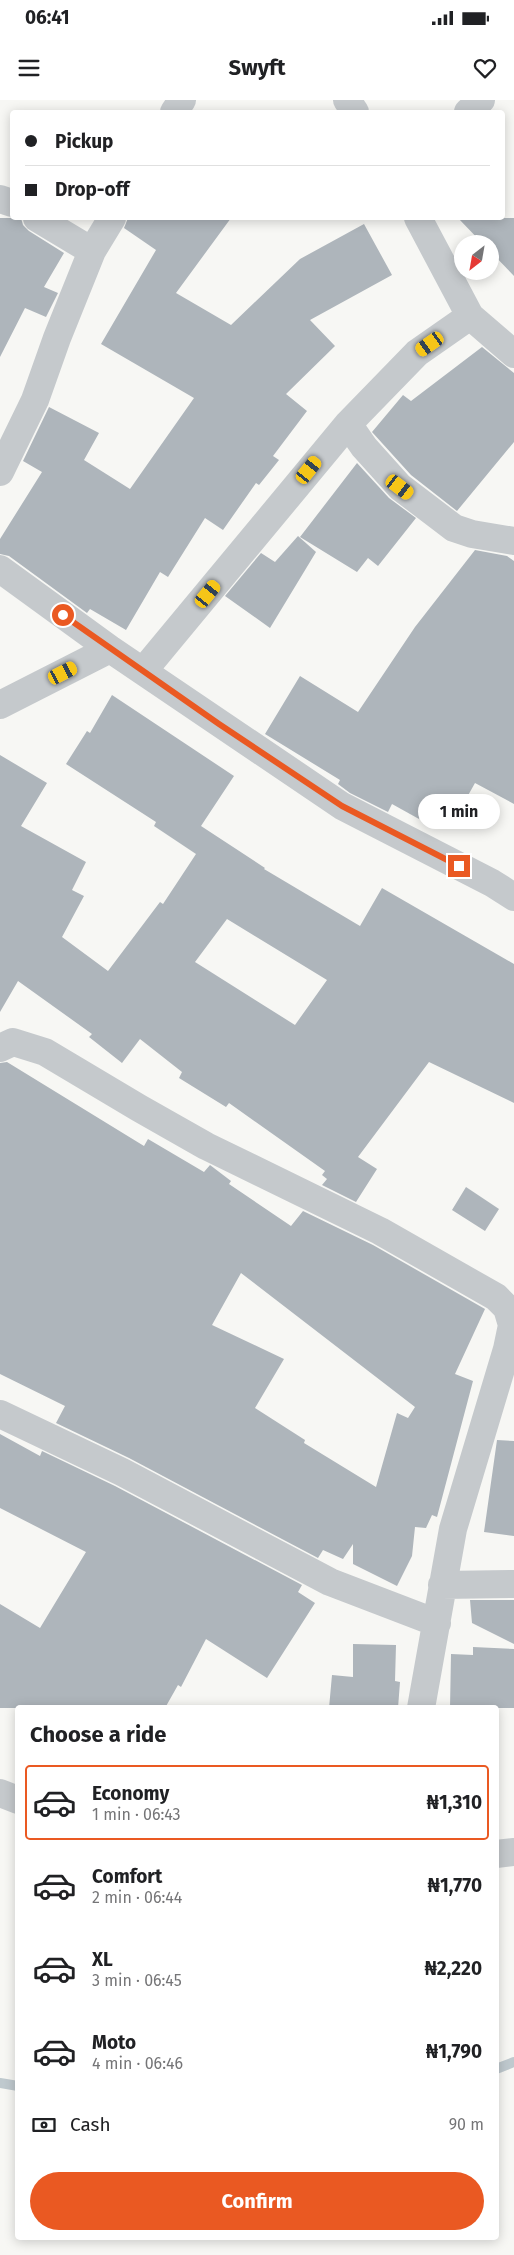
<!DOCTYPE html>
<html lang="en">
<head>
<meta charset="utf-8">
<style>
	:root { --surface:#fff; --page:#f2f2f2; --text:#202124; --muted:#757577; --line:#e0e0e0; --accent:#ea5922 }
	body { margin:0; font-family:"Fira Sans",sans-serif; background:var(--page); color:var(--text); height:100vh; display:flex; flex-direction:column; font-size:19px; white-space:nowrap }
	* { box-sizing:border-box; margin:0 }
	p { font-size:16px; color:var(--muted) }
	.icon { flex:none; width:28px; height:28px; fill:none; stroke:currentColor; stroke-width:2; stroke-linecap:round; stroke-linejoin:round }
	.map { position:relative; flex:1; overflow:hidden }
	.details { position:absolute; left:15px; top:1605px; width:484px; height:535px; display:flex; flex-direction:column; background:var(--surface); border-radius:5px; box-shadow:0 2px 12px #0003 }
	.details>* { flex:none }
	.hud { position:absolute; left:10px; top:10px; width:495px; height:110px; border-radius:5px; box-shadow:0 2px 12px #0003; display:grid; align-content:center; height:110px; padding:0 15px; background:var(--surface) }
	.needle { width:32px; rotate:211deg }
	.tools { position:absolute; left:454px; top:135px; display:grid; gap:10px }
	.tools a { display:grid; place-items:center; width:45px; height:45px; border-radius:50%; background:var(--surface); box-shadow:0 2px 12px #0003; font-size:25px }
	.end { position:absolute; width:22px; height:22px; margin:-11px; border:6px solid #ea5922; background:#fff; box-shadow:0 0 0 2px #fff }
	.from { border-radius:50% }
	.bubble { position:absolute; height:35px; border-radius:18px; background:var(--surface); box-shadow:0 2px 12px #0003; font-size:16px; font-weight:700; line-height:35px; text-align:center }
	.car { position:absolute; width:15px; height:30px; margin:-15px -8px; border-radius:6px; box-shadow:0 0 4px 1px #0007; background:linear-gradient(#f5c518 24%,#345 0 40%,#f5c518 0 76%,#345 0 86%,#f5c518 0) }
	.hud b { display:flex; align-items:center; gap:18px; height:48px; font-size:19px }
	.hud b+b { border-top:1px solid var(--line) }
	.hud i { width:12px; height:12px; background:var(--text) }
	ul { padding:0; list-style:none }
	li { display:flex; align-items:center; gap:15px; height:75px; margin:0 10px 8px; padding:0 5px; border:2px solid transparent; border-radius:5px }
	li div { flex:1 }
	li b { display:block; font-size:19px }
	li em { font-style:normal; font-weight:700 }
	li.on { border-color:var(--accent) }
	li>.icon { width:45px; height:45px; stroke-width:1.5 }
	h2 { padding:0 15px; font-size:22px; line-height:60px }
	.pay { display:flex; align-items:center; gap:12px; height:55px; padding:0 15px; font-size:19px }
	.pay p { margin-inline-start:auto }
	.action { display:flex; gap:10px; margin-top:auto; padding:10px 15px }
	.action a { flex:1; height:58px; border-radius:30px; background:var(--accent); color:#fff; font-size:20px; font-weight:700; line-height:58px; text-align:center }
	.status { display:flex; justify-content:space-between; align-items:center; height:35px; padding:0 25px; background:var(--surface); direction:ltr }
	.status svg { height:14px; fill:currentColor }
	header { display:flex; justify-content:space-between; align-items:center; height:65px; padding:0 15px; background:var(--surface); font-size:22px; font-weight:700 }
	.map>svg:first-child { display:block }
	.lines { fill:none; stroke-linecap:round; stroke-linejoin:round }
	.stream { stroke:#bfc9ce; stroke-width:10 }
	.building { fill:#aeb5bb; fill-rule:evenodd }
	.minor { stroke:#c5c9cc; stroke-width:28 }
	.route { stroke:#ea5922; stroke-width:6 }
</style>
</head>
<body>
<div class="status"><b>06:41</b><svg viewBox="0 0 49 12"><path d="M0 12V9h3v3zM5 12V6h3v6zM10 12V3h3v9zM15 12V0h3v12zM26 1h20v11H26zM47 4h2v5h-2z"/></svg></div>
<header><svg class="icon" aria-label="menu" viewBox="0 0 24 24"><path d="M4 6h16M4 12h16M4 18h16"/></svg>Swyft<svg class="icon" aria-label="heart" viewBox="0 0 24 24"><path d="M12 20l-8-8c-3-5 5-10 8-4 3-6 11-1 8 4z"/></svg></header>
<div class="map">
<svg width="514" height="2155" viewBox="0 0 514 2155">
	<rect width="100%" height="100%" fill="#f7f7f4"/>
	<g class="lines">
		<path class="stream" d="M 496,1969 L 514,1962
			M 0,1983 L 18,1986"/>
	</g>
	<path class="building" d="M 0,118 L 21,118 L 23,125 L 29,131 L 64,153 L 44,187 L 58,193 L 46,217 L 25,208 L 0,257 Z
		M 128,118 L 231,118 L 176,193 L 231,225 L 300,159 L 364,124 L 392,175 L 310,220 L 335,246 L 286,294 L 307,311 L 273,356 L 279,360 L 259,385 L 256,383 L 223,430 L 205,418 L 168,477 L 160,472 L 126,530 L 90,509 L 87,513 L 9,456 L 0,454 L 0,439 L 42,372 L 23,361 L 49,307 L 99,333 L 84,360 L 130,389 L 194,298 L 101,244 L 156,150 L 124,128 Z
		M 458,118 L 514,118 L 514,176 L 490,151 L 490,144 L 483,144 Z
		M 482,247 L 514,273 L 514,342 L 457,411 L 411,375 L 372,332 L 403,295 L 411,301 Z
		M 357,363 L 389,398 L 416,418 L 378,466 L 368,458 L 357,472 L 300,437 Z
		M 298,436 L 316,452 L 270,528 L 225,496 L 261,453 L 275,462 Z
		M 475,450 L 507,456 L 514,461 L 514,704 L 475,683 L 452,724 L 426,709 L 419,719 L 392,704 L 388,712 L 350,693 L 338,684 L 340,680 L 265,634 L 300,576 L 358,612 L 415,527 Z
		M 112,595 L 234,676 L 201,726 L 265,768 L 264,769 L 360,826 L 382,788 L 514,864 L 514,1003 L 429,962 L 358,1057 L 377,1069 L 356,1102 L 322,1085 L 327,1079 L 322,1075 L 325,1071 L 229,1003 L 226,1007 L 179,978 L 182,972 L 140,939 L 122,963 L 89,937 L 92,934 L 18,881 L 0,912 L 0,655 L 47,683 L 21,726 L 86,762 L 72,790 L 84,796 L 62,837 L 108,871 L 160,802 L 163,804 L 196,754 L 154,726 L 156,722 L 66,664 L 87,631 L 90,633 ZM 227,819 L 327,880 L 295,925 L 195,862 Z
		M 7,962 L 144,1046 L 148,1039 L 204,1072 L 210,1065 L 231,1081 L 229,1084 L 291,1126 L 303,1111 L 373,1145 L 485,1209 L 455,1274 L 473,1281 L 437,1417 L 432,1415 L 426,1428 L 415,1427 L 412,1456 L 397,1486 L 353,1464 L 353,1444 L 343,1459 L 323,1450 L 318,1458 L 129,1358 L 56,1323 L 65,1306 L 0,1274 L 0,963 ZM 241,1173 L 415,1307 L 408,1318 L 397,1313 L 376,1387 L 304,1343 L 305,1340 L 255,1308 L 284,1259 L 212,1225 Z
		M 466,1087 L 499,1109 L 485,1131 L 452,1110 Z
		M 0,1334 L 40,1356 L 42,1351 L 115,1386 L 302,1485 L 298,1492 L 315,1503 L 267,1578 L 206,1539 L 181,1587 L 178,1585 L 165,1608 L 0,1608 L 0,1504 L 40,1528 L 86,1452 L 0,1408 Z
		M 497,1340 L 514,1341 L 514,1436 L 484,1432 Z
		M 470,1500 L 514,1500 L 514,1544 L 472,1523 Z
		M 353,1544 L 396,1545 L 395,1581 L 400,1582 L 398,1608 L 329,1608 L 332,1575 L 353,1577 Z
		M 473,1547 L 514,1549 L 514,1608 L 450,1608 L 451,1554 L 473,1555 Z"/>
	<g class="lines">
		<path class="minor" d="M 347,0 L 355,12
			M 174,12 L 182,0
			M 468,12 L 481,0
			M 0,99 L 12,103
			M 37,118 L 92,151
			M 418,118 L 470,216 L 514,254
			M 348,324 L 364,347 L 400,387 L 454,428 L 472,434 L 514,441
			M 0,372 L 35,300 L 57,238 L 92,151 L 112,118
			M 0,469 L 110,549 L 342,706 L 492,783 L 514,797
			M 144,570 L 348,324 L 417,253 L 470,216
			M 0,605 L 110,549
			M 0,948 L 13,942 L 45,952 L 139,1008 L 206,1046 L 380,1131 L 496,1197 L 507,1208 L 512,1225 L 507,1249 L 453,1429 L 421,1608
			M 0,1314 L 122,1372 L 330,1482 L 437,1523
			M 442,1485 L 514,1484
			M 0,1693 L 18,1700
			M 496,1754 L 514,1752"/>
	</g>
	<g class="lines">
		<path class="route" d="M 63,515 L 219,624 L 342,706 L 459,766"/>
	</g>
</svg>
<div class="tools">
<a><svg class="needle" viewBox="-14 -14 28 28"><path d="M0-13l5 13h-10z" fill="#e53935"/><path d="M0 13l5-13h-10z" fill="#757577"/></svg></a>
</div>
<i class="end from" style="left:63px;top:515px"></i>
<i class="end" style="left:459px;top:766px"></i>
<div class="bubble" style="left:418px;top:694px;width:82px">1 min</div>
<i class="car" style="left:430px;top:244px;rotate:235deg"></i>
<i class="car" style="left:309px;top:370px;rotate:39deg"></i>
<i class="car" style="left:400px;top:387px;rotate:127deg"></i>
<i class="car" style="left:208px;top:494px;rotate:39deg"></i>
<i class="car" style="left:63px;top:573px;rotate:63deg"></i>
<div class="hud">
<b><i class="from"></i>Pickup</b>
<b><i></i>Drop-off</b>
</div>
<section class="details">
<h2>Choose a ride</h2>
<ul>
<li class="on"><svg class="icon" aria-label="car" viewBox="0 0 24 24"><path d="M5 17H2v-5l4-1 3-4h7l3 4 3 1v5h-3M9 17h6M6 11h13"/><circle cx="7" cy="17" r="2"/><circle cx="17" cy="17" r="2"/></svg><div><b>Economy</b><p>1 min · 06:43</p></div><em>₦1,310</em></li>
<li><svg class="icon" aria-label="car" viewBox="0 0 24 24"><path d="M5 17H2v-5l4-1 3-4h7l3 4 3 1v5h-3M9 17h6M6 11h13"/><circle cx="7" cy="17" r="2"/><circle cx="17" cy="17" r="2"/></svg><div><b>Comfort</b><p>2 min · 06:44</p></div><em>₦1,770</em></li>
<li><svg class="icon" aria-label="car" viewBox="0 0 24 24"><path d="M5 17H2v-5l4-1 3-4h7l3 4 3 1v5h-3M9 17h6M6 11h13"/><circle cx="7" cy="17" r="2"/><circle cx="17" cy="17" r="2"/></svg><div><b>XL</b><p>3 min · 06:45</p></div><em>₦2,220</em></li>
<li><svg class="icon" aria-label="car" viewBox="0 0 24 24"><path d="M5 17H2v-5l4-1 3-4h7l3 4 3 1v5h-3M9 17h6M6 11h13"/><circle cx="7" cy="17" r="2"/><circle cx="17" cy="17" r="2"/></svg><div><b>Moto</b><p>4 min · 06:46</p></div><em>₦1,790</em></li>
</ul>
<div class="pay"><svg class="icon" aria-label="cash" viewBox="0 0 24 24"><path d="M3 7h18v10H3z"/><circle cx="12" cy="12" r="2"/></svg>Cash<p>90 m</p></div>
<div class="action"><a>Confirm</a></div>
</section>
</div>
</body>
</html>
